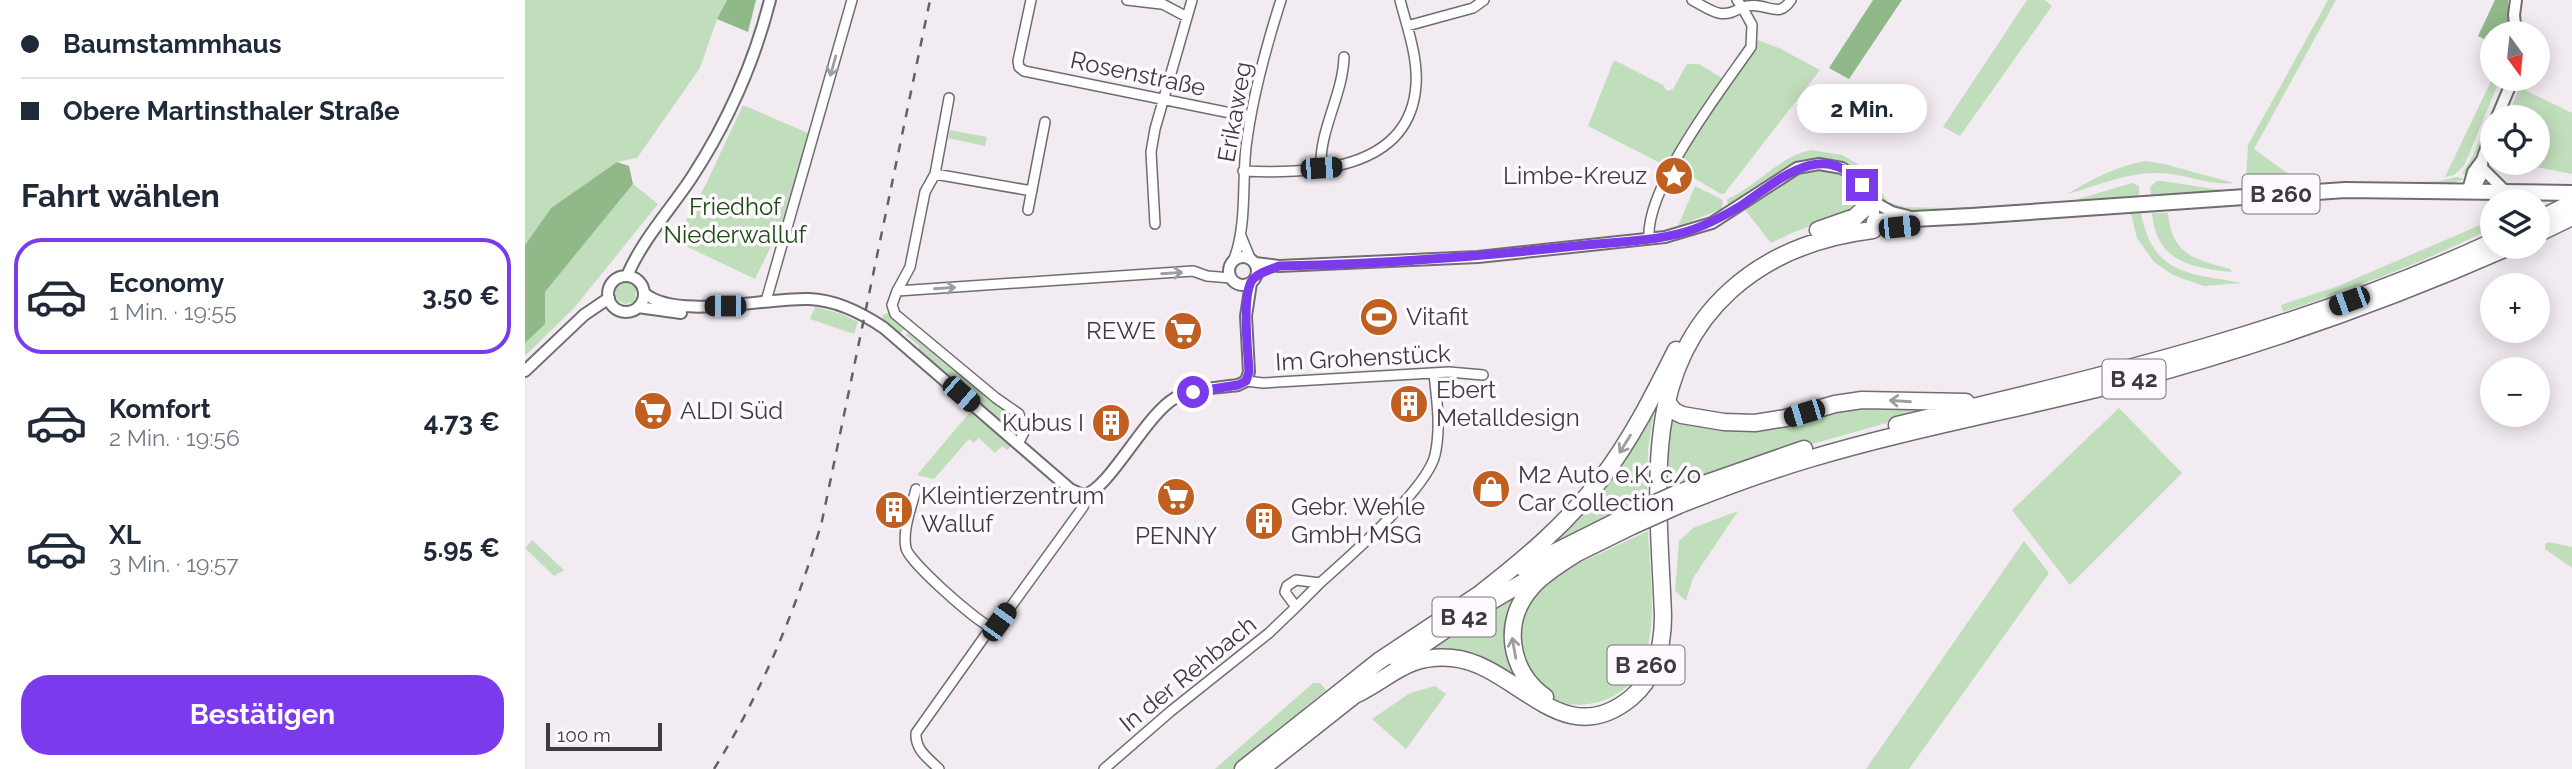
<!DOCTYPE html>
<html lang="de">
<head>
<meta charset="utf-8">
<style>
	:root { --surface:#fff; --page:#f2f2f3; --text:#1f2937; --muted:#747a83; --line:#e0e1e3; --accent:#7c3aed }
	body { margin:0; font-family:Raleway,sans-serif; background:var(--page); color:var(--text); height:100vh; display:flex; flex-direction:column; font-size:26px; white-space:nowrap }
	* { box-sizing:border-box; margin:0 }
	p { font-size:23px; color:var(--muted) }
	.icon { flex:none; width:38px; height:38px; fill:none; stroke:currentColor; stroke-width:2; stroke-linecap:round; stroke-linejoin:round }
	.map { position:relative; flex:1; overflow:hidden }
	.drawer { display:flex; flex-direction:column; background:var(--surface); width:525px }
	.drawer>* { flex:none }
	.top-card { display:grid; align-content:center; height:154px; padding:0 21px; background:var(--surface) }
	.needle { width:46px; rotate:165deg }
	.controls { position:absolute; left:1955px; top:21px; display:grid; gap:14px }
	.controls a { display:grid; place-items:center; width:70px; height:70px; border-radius:50%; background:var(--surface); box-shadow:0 4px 18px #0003; font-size:35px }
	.scale { position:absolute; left:21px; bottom:18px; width:116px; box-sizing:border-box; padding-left:7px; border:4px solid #3e3b3e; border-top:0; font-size:19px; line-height:24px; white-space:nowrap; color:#3e3b3e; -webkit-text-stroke:5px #fef9ff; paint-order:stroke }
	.end { position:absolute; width:32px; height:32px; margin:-16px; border:9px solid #7c3aed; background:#fff; box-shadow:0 0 0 4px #fff }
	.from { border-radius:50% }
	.bubble { position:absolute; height:49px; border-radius:24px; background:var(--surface); box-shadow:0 4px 18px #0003; font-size:23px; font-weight:700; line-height:49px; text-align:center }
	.car { position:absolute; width:21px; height:42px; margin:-21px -10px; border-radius:9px; box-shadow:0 0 5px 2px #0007; background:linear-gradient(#222 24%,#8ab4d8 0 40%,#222 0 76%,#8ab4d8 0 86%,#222 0) }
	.top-card b { display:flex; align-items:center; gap:24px; height:66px; font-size:26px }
	.top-card b+b { border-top:2px solid var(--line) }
	.top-card i { width:18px; height:18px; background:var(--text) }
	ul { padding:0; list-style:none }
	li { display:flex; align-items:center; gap:21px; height:116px; margin:0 14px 10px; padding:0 7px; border:4px solid transparent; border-radius:28px }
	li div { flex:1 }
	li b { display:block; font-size:26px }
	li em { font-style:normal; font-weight:700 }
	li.selected { border-color:var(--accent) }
	li>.icon { width:63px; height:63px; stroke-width:1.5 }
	h2 { padding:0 21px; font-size:32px; line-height:84px }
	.action { display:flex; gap:14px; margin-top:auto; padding:14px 21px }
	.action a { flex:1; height:80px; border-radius:28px; background:var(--accent); color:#fff; font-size:28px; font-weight:700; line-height:80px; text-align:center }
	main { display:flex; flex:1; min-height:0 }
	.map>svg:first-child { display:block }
	.green { fill:#c1debc }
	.forest { fill:#90b889 }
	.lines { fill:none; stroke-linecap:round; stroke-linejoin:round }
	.minor-casing { stroke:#716c72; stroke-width:12 }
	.tertiary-casing { stroke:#716c72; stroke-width:14 }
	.primary-casing { stroke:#716c72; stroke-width:18 }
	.trunk-casing { stroke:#716c72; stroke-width:19 }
	.minor { stroke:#fff; stroke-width:9 }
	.tertiary { stroke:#fff; stroke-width:10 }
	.primary { stroke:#fff; stroke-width:14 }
	.trunk { stroke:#fff; stroke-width:16 }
	.rail { stroke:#646064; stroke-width:2.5; stroke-dasharray:9 9; stroke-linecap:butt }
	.trunk-bridge-casing { stroke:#716c72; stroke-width:19; stroke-linecap:butt }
	.trunk-bridge { stroke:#fff; stroke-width:16 }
	.oneway { stroke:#9e9d9e }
	.route { stroke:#7c3aed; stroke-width:9 }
	.labels { text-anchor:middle; stroke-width:7; stroke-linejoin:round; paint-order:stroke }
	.shield { fill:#fef9ff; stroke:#787478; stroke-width:2 }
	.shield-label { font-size:23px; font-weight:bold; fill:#3e3b3e }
	.street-label { font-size:24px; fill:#3e3b3e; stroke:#fef9ff }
	.poi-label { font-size:24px; fill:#3e3b3e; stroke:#fef9ff; text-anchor:start }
	.park-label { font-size:24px; fill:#1a4f11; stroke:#fef9ff }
</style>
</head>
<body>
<main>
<section class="drawer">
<div class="top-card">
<b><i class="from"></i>Baumstammhaus</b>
<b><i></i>Obere Martinsthaler Straße</b>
</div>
<h2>Fahrt wählen</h2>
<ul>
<li class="selected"><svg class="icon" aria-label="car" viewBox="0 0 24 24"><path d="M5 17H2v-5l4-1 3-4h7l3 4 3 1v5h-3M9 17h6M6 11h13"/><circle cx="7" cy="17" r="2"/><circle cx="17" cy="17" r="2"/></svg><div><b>Economy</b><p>1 Min. · 19:55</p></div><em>3.50 €</em></li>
<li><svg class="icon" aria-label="car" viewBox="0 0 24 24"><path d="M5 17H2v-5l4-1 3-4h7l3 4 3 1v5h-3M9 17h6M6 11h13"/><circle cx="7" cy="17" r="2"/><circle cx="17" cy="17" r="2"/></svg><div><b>Komfort</b><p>2 Min. · 19:56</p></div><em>4.73 €</em></li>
<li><svg class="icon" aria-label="car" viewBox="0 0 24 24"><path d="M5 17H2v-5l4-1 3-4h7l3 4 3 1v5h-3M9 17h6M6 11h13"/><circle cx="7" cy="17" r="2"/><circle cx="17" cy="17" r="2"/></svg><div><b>XL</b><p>3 Min. · 19:57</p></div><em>5.95 €</em></li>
</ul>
<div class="action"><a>Bestätigen</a></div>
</section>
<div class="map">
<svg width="2047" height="769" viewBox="0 0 2047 769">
	<rect width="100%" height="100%" fill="#f2ebf2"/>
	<path class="green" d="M 0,0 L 202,0 L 192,19 L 175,68 L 112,158 L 92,162 L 26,208 L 0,245 Z
		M 1502,0 L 1520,0 L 1527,6 L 1435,136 L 1418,127 Z
		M 1803,0 L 1811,0 L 1729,149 L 1775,182 L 1725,185 L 1721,178 L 1723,145 Z
		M 1232,40 L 1254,48 L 1295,70 L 1199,194 L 1196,194 L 1150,167 L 1204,86 Z
		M 1089,60 L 1138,85 L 1142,91 L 1148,89 L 1162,64 L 1174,64 L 1197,78 L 1143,164 L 1139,165 L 1063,126 Z
		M 1967,79 L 1975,79 L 1939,166 L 1929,175 L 1920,177 Z
		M 1980,79 L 1984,79 L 1960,137 L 1941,176 L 1937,173 L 1948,156 Z
		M 1994,87 L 2047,113 L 2047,174 L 1990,163 L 2012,163 L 2012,117 L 1983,117 Z
		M 218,105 L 285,134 L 261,216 L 230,279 L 150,241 L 181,184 Z
		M 425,130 L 462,137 L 460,146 L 423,138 Z
		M 1286,150 L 1317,155 L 1333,164 L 1347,178 L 1363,202 L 1380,207 L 1421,208 L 1543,202 L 1607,183 L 1614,186 L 1614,200 L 1395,212 L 1375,211 L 1360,205 L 1338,178 L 1328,171 L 1286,160 L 1204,210 L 1202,199 C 1233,186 1253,157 1286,150 Z
		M 1621,161 L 1639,164 L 1709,183 C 1683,186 1659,173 1633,173 C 1602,172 1572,186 1542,194 C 1568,179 1591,166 1621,161 Z
		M 1297,170 C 1317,172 1341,185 1333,209 L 1269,232 L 1246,243 L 1220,210 L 1272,174 Z
		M 1932,177 L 1940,179 L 1925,184 L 1627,198 L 1625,187 L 1632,181 L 1636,181 L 1704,191 L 1915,181 Z
		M 108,184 L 133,204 L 50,307 L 0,356 L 0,343 L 20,323 L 20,292 Z
		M 1170,186 L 1196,199 L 1198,201 L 1197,209 L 1153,226 Z
		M 1616,213 C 1628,276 1665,273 1717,283 L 1679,286 L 1648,275 L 1629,262 L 1612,238 L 1606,214 Z
		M 1627,213 L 1643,213 C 1647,255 1669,259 1705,269 L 1707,272 C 1667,268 1631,262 1627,213 Z
		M 1967,220 L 1967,228 C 1900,262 1830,288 1758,312 L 1756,305 L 1813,286 Z
		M 102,282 L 110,286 L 112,293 L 110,293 L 111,298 L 108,302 L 100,304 L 92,300 L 90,292 L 94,284 Z
		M 290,307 L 317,314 L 333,322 L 329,334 L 285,319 Z
		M 363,313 L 380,327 L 374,336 L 356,321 L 358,315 Z
		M 385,331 L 466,400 L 491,414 C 492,421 491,425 484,430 L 394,352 L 394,346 L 381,335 Z
		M 1131,399 L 1123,449 L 1122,496 L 1119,504 L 1012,556 Z
		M 1430,407 L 1358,424 L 1266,450 L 1136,494 L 1143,411 L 1189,425 L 1313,408 Z
		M 1594,408 L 1657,473 L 1545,585 L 1487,510 Z
		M 445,412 L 486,446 L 482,450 L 477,446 L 470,453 L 454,438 L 449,443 L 444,439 L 409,479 L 392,475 Z
		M 1213,511 L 1168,578 L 1161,601 L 1150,591 L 1154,541 L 1168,528 Z
		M 1123,531 C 1125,588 1145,687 1069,703 C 1027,712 1014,686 992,657 L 998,605 L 1031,574 Z
		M 7,540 L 39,570 L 29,576 L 0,548 Z
		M 1499,541 L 1524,573 L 1384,769 L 1341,769 Z
		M 2024,542 L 2047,547 L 2047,568 L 2020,549 L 2020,544 Z
		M 1005,584 L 990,607 L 999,683 L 968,668 L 884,660 Z
		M 788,683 L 795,683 L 801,690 L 708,769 L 690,769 Z
		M 910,686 L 921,694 L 881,749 L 847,719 L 885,693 Z"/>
	<path class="forest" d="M 202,0 L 231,0 L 223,32 L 192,19 Z
		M 1348,0 L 1377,0 L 1324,79 L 1304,68 Z
		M 1970,0 L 1983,0 L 1983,33 L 1967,33 L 1967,43 L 1953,36 Z
		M 92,162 L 104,166 L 108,184 L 20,292 L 20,324 L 0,343 L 0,245 L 26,208 Z"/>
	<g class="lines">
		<defs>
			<path id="minor" d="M 506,0 L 493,61 L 494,67 L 499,71 L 725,117
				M 602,0 L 636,4
				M 630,0 L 662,17
				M 1212,0 L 1217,7 C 1243,0 1252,21 1266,0
				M 882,26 L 948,8 L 959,0
				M 796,168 C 794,130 818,95 819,57
				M 718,171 C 784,174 885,172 891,85 C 893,57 882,27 875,0
				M 410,174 L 507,191
				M 503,210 L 520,122
				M 630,224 L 626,152 L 630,129 L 667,0
				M 716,236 L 725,258
				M 1124,239 C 1120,188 1196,90 1226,47 L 1227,25 L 1217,7 C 1196,21 1186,10 1167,0
				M 709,259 C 722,224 717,184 721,147 C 727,98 741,47 756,0
				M 372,291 L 385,267 L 400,192 L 410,174 L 424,98
				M 241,301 L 327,0
				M 721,381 L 738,383 L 924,372 L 958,375
				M 493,444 L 499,432 L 494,414 L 471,398 L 370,314 L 367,305 L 372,291 L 668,271 L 682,276 L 706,278
				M 391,489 C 387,506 377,530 381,548 C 383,561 450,620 464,626 L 474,623 L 558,507 L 562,495
				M 795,583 L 771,607 L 760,592 L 762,586 L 771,580 L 795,583 C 823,558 902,489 910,455 C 916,428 912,401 909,374
				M 414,769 C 403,758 390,750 391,733 L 467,626
				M 579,769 L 646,711 L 744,633 L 771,607"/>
			<path id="tertiary" d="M 1991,33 L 1989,15 L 1991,0
				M 1972,117 L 1988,79
				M 1958,169 L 1980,191
				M 1943,190 L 1948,172 L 1957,160 L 1967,131
				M 1943,190 C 1956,184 1958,174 1957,160
				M 1349,202 L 1367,212 L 1383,216
				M704 271a14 14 0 1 1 28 0a14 14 0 1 1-28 0Z
				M 730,263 L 754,266 L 953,257 L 1140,237 L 1187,223 L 1272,168 L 1294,164 L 1317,168 L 1333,180 L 1349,202 L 1349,221
				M 102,276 C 117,240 146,209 167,177 C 202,123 229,63 245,0
				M83 294a18 18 0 1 1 36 0a18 18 0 1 1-36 0Z
				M 119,293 C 152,321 242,297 284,299 C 311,300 337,313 359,328 L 545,489 L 558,495 C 583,492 620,415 650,398 C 668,388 693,388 713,385 L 721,381 L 724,372 L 721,316 L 726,283
				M 113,307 L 156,313
				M 0,371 L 59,315 L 84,298"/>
			<path id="primary" d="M 1348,230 L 1349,221 L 1447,216 L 1820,190 L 2047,193"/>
			<path id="trunk" d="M 2012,220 L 2047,203
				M 1293,230 L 1330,217 L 1342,206
				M 2012,234 L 2047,217
				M 1142,402 L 1149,411 L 1157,415 L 1199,422 L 1230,423 L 1261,418 L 1310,404 L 1337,400 L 1441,402
				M 1372,425 C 1575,377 1777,330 1967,242
				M 1153,493 L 1279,449
				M 1154,505 C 1197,488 1240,472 1284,459 C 1388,428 1495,409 1599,382 C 1731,347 1859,302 1984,247
				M 1046,556 L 1107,526
				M 998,568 L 1106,514
				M 956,593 C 1000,559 1042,523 1076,479 C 1106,440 1129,394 1151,350
				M 873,662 L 939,617 L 1014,573
				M 830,695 C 866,678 881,654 927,658 C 992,664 1036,755 1106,698 C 1131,677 1138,647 1138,616 C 1136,558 1129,487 1137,429 C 1152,311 1234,244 1348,230
				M 1020,697 C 984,671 976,621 1007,587 C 1020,572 1039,562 1055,551
				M 718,769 L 854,661 L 964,588
				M 736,769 L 836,690"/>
		</defs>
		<use href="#minor" class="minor-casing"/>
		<use href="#tertiary" class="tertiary-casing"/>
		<use href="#primary" class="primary-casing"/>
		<use href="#trunk" class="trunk-casing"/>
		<use href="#minor" class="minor"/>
		<use href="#tertiary" class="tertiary"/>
		<use href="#primary" class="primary"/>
		<use href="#trunk" class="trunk"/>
		<path class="rail" d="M 189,769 C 237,692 272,608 297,521 L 405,0"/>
		<defs>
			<path id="trunk-bridge" d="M 1106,514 L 1153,493
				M 1107,526 L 1154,505"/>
		</defs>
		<use href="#trunk-bridge" class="trunk-bridge-casing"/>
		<use href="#trunk-bridge" class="trunk-bridge"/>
	</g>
	<defs><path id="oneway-shaft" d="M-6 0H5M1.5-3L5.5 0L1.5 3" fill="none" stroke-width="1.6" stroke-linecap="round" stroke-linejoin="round" transform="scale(1.75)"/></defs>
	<g class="oneway">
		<use href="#oneway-shaft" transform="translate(308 66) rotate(106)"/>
		<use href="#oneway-shaft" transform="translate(647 273) rotate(-4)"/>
		<use href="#oneway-shaft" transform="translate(420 288) rotate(-4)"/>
		<use href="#oneway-shaft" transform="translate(1375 401) rotate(-176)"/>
		<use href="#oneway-shaft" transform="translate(1100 444) rotate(122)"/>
		<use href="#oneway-shaft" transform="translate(989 648) rotate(-100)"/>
	</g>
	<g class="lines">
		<path class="route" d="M 668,392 L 713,385 L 721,381 L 724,372 C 723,352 717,300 726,282 C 731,273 745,270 754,266 C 854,264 952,257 1050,246 C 1087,242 1125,242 1160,232 C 1181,226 1199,216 1217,205 C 1254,180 1298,138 1337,185"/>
	</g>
	<defs>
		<symbol id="sight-disc" viewBox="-11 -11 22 22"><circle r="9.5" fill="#c05f1f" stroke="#fef9ff"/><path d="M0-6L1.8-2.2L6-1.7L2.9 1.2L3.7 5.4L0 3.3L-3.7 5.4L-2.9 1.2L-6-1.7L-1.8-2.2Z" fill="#fff"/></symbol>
		<symbol id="stadium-disc" viewBox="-11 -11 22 22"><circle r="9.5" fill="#c05f1f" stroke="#fef9ff"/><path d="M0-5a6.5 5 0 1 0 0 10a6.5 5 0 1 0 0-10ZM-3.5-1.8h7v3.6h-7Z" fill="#fff"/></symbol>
		<symbol id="supermarket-disc" viewBox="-11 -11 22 22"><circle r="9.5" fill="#c05f1f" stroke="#fef9ff"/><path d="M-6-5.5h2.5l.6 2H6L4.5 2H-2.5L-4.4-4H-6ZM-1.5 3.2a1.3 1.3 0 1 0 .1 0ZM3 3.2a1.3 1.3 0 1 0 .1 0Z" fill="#fff"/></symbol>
		<symbol id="building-disc" viewBox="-11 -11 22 22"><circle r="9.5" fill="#c05f1f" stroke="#fef9ff"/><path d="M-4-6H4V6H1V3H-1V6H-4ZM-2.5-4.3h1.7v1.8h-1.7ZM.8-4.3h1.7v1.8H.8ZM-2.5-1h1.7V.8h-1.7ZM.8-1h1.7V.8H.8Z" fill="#fff"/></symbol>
		<symbol id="shop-disc" viewBox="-11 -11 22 22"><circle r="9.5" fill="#c05f1f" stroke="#fef9ff"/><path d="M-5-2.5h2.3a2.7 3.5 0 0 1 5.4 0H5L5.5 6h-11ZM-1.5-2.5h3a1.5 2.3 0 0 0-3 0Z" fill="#fff"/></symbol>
	</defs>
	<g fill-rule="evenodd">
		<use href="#sight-disc" x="1127" y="154" width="44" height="44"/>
		<use href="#stadium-disc" x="832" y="295" width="44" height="44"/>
		<use href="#supermarket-disc" x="636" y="309" width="44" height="44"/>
		<use href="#building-disc" x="862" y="382" width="44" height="44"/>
		<use href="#supermarket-disc" x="106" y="389" width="44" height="44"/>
		<use href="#building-disc" x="564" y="401" width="44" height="44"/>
		<use href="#shop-disc" x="944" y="467" width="44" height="44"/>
		<use href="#supermarket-disc" x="629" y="475" width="44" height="44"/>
		<use href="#building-disc" x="347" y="488" width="44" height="44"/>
		<use href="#building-disc" x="717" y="499" width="44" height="44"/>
	</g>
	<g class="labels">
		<g class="shield">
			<rect x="1717.5" y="174.5" width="77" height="39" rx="5"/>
			<rect x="1577.5" y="359.5" width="63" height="39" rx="5"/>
			<rect x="907.5" y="597.5" width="63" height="39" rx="5"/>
			<rect x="1082.5" y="645.5" width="77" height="39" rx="5"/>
		</g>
		<g class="shield-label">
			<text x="1756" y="202">B 260</text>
			<text x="1609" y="387">B 42</text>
			<text x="939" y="625">B 42</text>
			<text x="1121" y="673">B 260</text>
		</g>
		<g class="street-label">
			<text transform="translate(613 74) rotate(12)" y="8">Rosenstraße</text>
			<text transform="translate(710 112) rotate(-80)" y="8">Erikaweg</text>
			<text transform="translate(838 358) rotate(-3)" y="8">Im Grohenstück</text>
			<text transform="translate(663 674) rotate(-39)" y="8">In der Rehbach</text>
		</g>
		<g class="poi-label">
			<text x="1122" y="184" text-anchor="end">Limbe-Kreuz</text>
			<text x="881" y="325">Vitafit</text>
			<text x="631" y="339" text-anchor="end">REWE</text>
			<text x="911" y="398">Ebert<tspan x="911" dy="28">Metalldesign</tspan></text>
			<text x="155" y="419">ALDI Süd</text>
			<text x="559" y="431" text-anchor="end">Kubus I</text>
			<text x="993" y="483">M2 Auto e.K. c/o<tspan x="993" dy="28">Car Collection</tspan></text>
			<text x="396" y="504">Kleintierzentrum<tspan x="396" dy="28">Walluf</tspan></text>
			<text x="766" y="515">Gebr. Wehle<tspan x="766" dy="28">GmbH MSG</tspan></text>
			<text x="651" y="544" text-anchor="middle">PENNY</text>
		</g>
		<g class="park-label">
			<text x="210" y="215">Friedhof<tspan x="210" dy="28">Niederwalluf</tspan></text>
		</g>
	</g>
</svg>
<div class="controls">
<a><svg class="needle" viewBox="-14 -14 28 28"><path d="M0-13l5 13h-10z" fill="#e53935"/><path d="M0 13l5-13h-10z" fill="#747a83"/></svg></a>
<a><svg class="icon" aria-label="locate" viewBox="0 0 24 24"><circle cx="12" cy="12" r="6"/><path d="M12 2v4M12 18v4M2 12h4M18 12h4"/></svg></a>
<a><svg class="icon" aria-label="layers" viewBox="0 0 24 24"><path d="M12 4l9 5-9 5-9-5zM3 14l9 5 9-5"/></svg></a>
<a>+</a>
<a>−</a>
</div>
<div class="scale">100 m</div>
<i class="end from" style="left:668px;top:392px"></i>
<i class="end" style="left:1337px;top:185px"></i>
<div class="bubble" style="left:1272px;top:84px;width:130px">2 Min.</div>
<i class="car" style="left:796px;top:168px;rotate:86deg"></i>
<i class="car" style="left:1374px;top:227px;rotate:84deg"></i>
<i class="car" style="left:1824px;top:301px;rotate:250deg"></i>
<i class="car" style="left:200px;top:306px;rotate:270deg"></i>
<i class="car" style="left:436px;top:394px;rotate:131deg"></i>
<i class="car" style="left:1279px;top:413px;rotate:253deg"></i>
<i class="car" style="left:474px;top:622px;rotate:36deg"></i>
</div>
</main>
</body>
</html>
